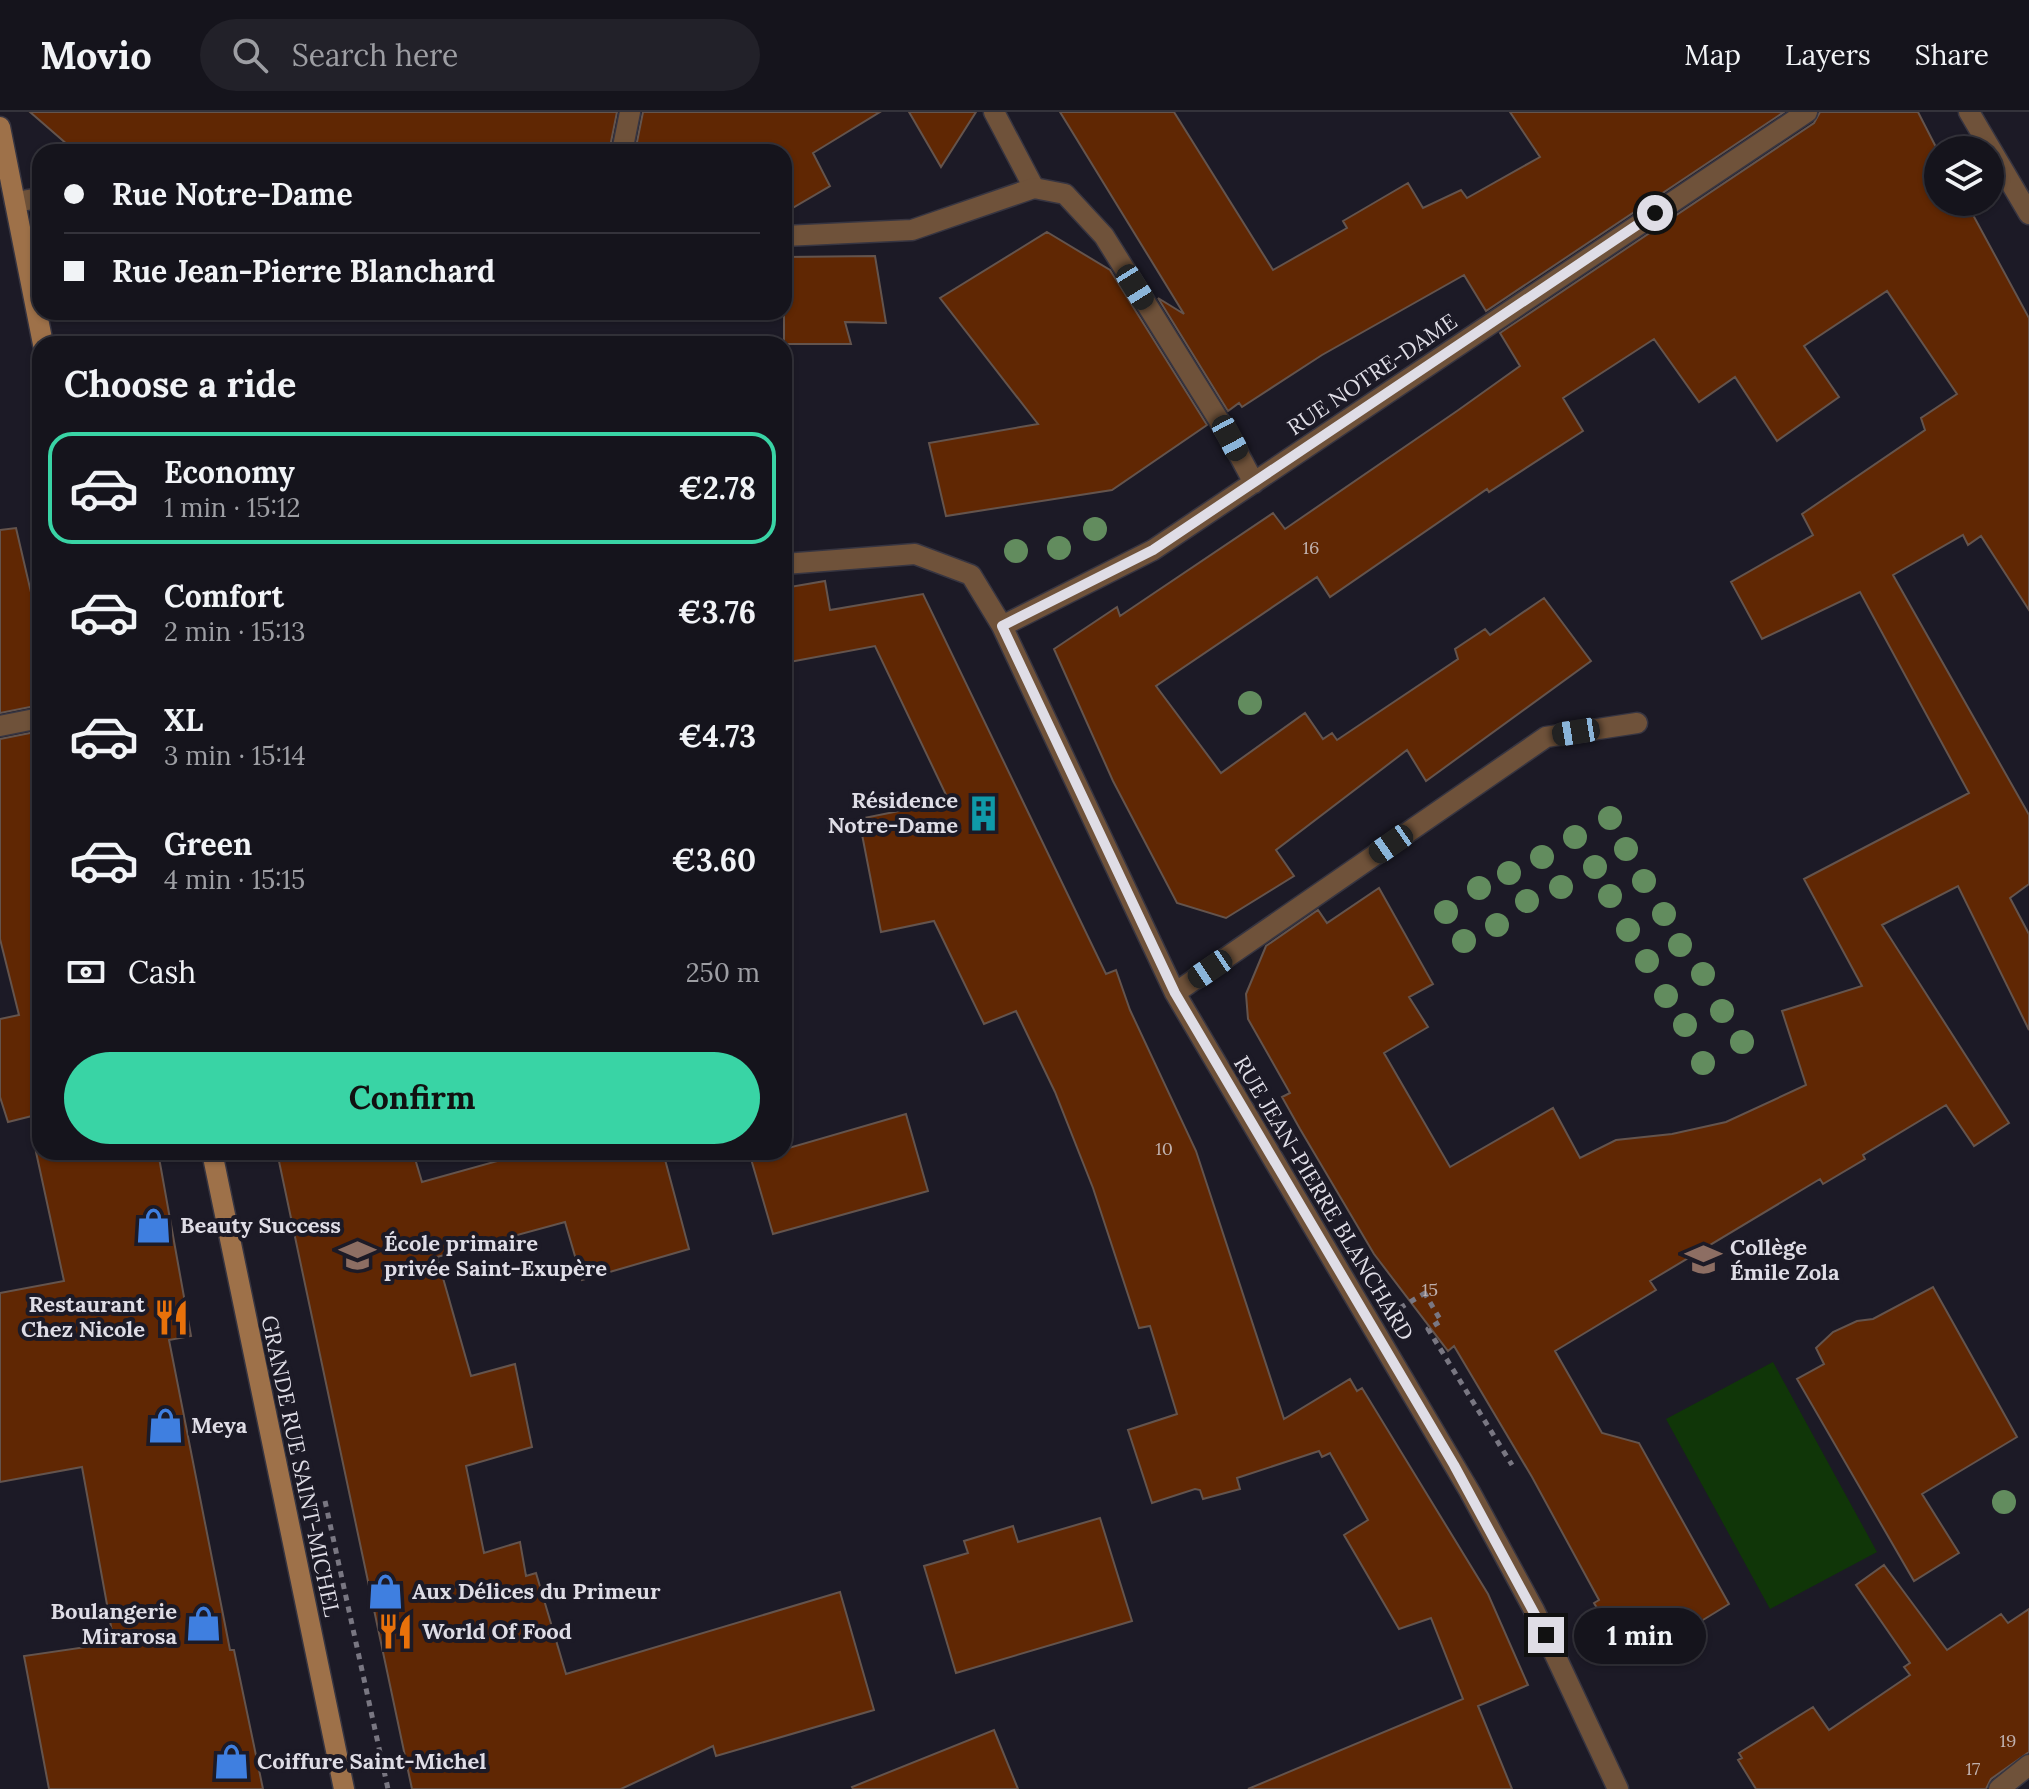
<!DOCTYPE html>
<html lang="en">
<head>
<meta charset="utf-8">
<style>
	:root { --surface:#15141c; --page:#222129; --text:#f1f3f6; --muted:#9d9ea3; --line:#34333b; --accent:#39d4a5 }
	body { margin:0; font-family:Lora,serif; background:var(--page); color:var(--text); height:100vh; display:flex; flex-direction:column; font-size:30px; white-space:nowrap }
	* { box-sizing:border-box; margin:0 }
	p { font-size:26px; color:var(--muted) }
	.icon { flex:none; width:44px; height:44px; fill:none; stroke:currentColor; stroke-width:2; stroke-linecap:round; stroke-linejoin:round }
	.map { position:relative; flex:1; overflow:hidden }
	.side { position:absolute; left:32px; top:224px; width:760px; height:824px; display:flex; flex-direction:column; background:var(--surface); border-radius:24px; box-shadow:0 2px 6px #0004,0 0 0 2px var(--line) }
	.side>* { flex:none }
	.guide { position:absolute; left:32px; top:32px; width:760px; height:176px; border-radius:24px; box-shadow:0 2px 6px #0004,0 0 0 2px var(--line); display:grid; align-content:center; height:176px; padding:0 32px; background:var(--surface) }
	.buttons { position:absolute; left:1924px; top:24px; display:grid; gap:16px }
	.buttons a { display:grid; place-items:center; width:80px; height:80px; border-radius:50%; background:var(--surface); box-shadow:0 2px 6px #0004,0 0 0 2px var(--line); font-size:40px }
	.end { position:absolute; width:36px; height:36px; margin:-18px; border:10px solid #dfdde6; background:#111; box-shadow:0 0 0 4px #111 }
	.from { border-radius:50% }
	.bubble { position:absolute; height:56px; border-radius:28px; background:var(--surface); box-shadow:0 2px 6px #0004,0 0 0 2px var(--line); font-size:26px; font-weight:800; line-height:56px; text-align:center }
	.car { position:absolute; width:24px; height:48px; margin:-24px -12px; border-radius:10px; box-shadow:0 0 6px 2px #0007; background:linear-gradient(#222 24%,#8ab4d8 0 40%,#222 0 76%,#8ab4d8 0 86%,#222 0) }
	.guide b { display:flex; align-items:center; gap:28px; height:76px; font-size:30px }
	.guide b+b { border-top:2px solid var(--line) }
	.guide i { width:20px; height:20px; background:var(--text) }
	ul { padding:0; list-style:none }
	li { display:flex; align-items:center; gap:24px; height:112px; margin:0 16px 12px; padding:0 16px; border:4px solid transparent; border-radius:24px }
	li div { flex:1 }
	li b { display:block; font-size:30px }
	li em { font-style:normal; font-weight:800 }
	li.selected { border-color:var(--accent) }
	li>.icon { width:72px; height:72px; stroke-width:1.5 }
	h2 { padding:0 32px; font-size:36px; line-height:96px }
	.pay { display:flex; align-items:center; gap:20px; height:88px; padding:0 32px; font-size:30px }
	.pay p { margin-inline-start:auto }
	.button { display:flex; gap:16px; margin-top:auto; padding:16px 32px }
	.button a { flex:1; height:92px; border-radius:48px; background:var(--accent); color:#111; font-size:32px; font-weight:800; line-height:92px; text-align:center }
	header { display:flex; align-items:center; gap:48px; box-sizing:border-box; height:112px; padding:0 40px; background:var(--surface); border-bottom:2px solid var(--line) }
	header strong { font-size:38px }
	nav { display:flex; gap:44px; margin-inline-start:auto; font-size:28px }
	.search { width:560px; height:72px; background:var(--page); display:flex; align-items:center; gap:20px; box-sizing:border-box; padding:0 28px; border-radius:44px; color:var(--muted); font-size:30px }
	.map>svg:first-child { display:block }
	.green { fill:#103608 }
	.building { fill:#602703; stroke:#64544d; stroke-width:2 }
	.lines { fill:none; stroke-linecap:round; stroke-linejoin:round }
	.service-casing { stroke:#373541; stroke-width:23 }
	.minor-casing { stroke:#373541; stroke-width:23 }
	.secondary-casing { stroke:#373541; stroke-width:23 }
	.path { stroke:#797782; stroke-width:5; stroke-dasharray:6 6; stroke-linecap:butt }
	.service { stroke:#6f523a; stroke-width:20 }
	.minor { stroke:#6f523a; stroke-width:20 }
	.secondary { stroke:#9e7149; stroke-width:20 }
	.tree { fill:#628c5e }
	.route { stroke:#dfdde6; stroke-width:10 }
	.labels { text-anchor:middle; stroke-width:8; stroke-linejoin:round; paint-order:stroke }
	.number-label { font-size:18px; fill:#bfb0ad }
	.street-label { font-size:22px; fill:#dfdde6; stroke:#1c1a26 }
	.poi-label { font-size:22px; font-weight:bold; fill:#dfdde6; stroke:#1c1a26; text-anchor:start }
</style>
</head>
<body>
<header>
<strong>Movio</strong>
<div class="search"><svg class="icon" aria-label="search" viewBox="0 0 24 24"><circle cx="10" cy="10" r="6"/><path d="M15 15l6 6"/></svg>Search here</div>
<nav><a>Map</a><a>Layers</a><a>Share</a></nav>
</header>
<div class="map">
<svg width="2029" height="1677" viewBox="0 0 2029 1677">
	<rect width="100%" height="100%" fill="#1c1a26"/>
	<path class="green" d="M 1773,1250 L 1877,1440 L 1770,1497 L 1666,1307 Z"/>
	<path class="building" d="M 30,0 L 617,0 L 609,40 L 76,40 Z
		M 643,0 L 880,0 L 813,41 L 830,74 L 784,101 L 784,40 L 635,40 Z
		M 909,0 L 976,0 L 941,55 Z
		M 1060,0 L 1174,0 L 1273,158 L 1347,116 L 1343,109 L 1408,71 L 1423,96 L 1461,78 L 1467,86 L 1540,45 L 1510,0 L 1784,0 L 1486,199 L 1464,163 L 1322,243 L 1242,295 L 1239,291 L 1228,299 L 1158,186 L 1184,202 Z
		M 1820,0 L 1918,0 L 1938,39 L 1938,90 L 1966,90 L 2029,206 L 2029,498 L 1981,424 L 1968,433 L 1963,423 L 1893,463 L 2029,703 L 2029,772 L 2010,786 L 2029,822 L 2029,918 L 1958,774 L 1882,813 L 2009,1011 L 1974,1034 L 1946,993 L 1863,1043 L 1865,1047 L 1823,1072 L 1820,1067 L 1650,1169 L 1656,1178 L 1555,1239 L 1602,1321 L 1639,1331 L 1729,1492 L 1631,1552 L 1594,1491 L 1599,1488 L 1532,1365 L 1454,1234 L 1448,1239 L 1374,1142 L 1300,1017 L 1282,985 L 1290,981 L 1248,907 L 1246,882 L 1266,834 L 1318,798 L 1327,811 L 1379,776 L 1433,872 L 1409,885 L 1428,915 L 1384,941 L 1450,1055 L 1553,996 L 1580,1046 L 1616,1028 L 1672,1022 L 1726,1010 L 1806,973 L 1782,899 L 1862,874 L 1804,767 L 1969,681 L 1860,480 L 1762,527 L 1731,470 L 1813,423 L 1802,402 L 1925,318 L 1921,306 L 1957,282 L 1887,179 L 1804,234 L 1839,285 L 1777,329 L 1735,265 L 1699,290 L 1654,227 L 1563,286 L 1583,319 L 1489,380 L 1487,377 L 1330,485 L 1317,465 L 1156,574 L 1221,661 L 1305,601 L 1323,627 L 1332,621 L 1337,628 L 1458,547 L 1455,537 L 1485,517 L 1490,523 L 1544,486 L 1591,549 L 1426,669 L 1407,638 L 1276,738 L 1294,764 L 1226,806 L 1177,791 L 1113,669 L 1054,537 L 1117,495 L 1120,504 L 1273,401 L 1285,417 L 1457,299 L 1520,254 L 1500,221 L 1814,11 Z
		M 1047,120 L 1110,158 L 1207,313 L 1112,378 L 946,404 L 929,331 L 1038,312 L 940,186 Z
		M 875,144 L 886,211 L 845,210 L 851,232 L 784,232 L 784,145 Z
		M 16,416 L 40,519 L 40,593 L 0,601 L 0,418 Z
		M 825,469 L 830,498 L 923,482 L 1106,862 L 1116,858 L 1130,898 L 1196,1039 L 1284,1307 L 1350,1267 L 1357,1279 L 1362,1276 L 1488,1482 L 1528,1573 L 1478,1594 L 1512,1677 L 1248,1677 L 1463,1587 L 1431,1506 L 1399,1517 L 1344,1423 L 1368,1408 L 1330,1341 L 1322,1345 L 1319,1339 L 1237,1366 L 1240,1377 L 1203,1387 L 1200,1378 L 1195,1377 L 1152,1391 L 1128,1318 L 1177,1302 L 1150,1214 L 1139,1216 L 1093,1076 L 1055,980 L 1016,899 L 984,912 L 934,809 L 881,820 L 859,707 L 949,689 L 875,534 L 784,551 L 784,476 Z
		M 40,619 L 40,1002 L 8,1010 L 0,985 L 0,907 L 19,903 L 0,827 L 0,627 Z
		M 906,1002 L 928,1079 L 773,1122 L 751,1047 Z
		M 36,1040 L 158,1040 L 191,1224 L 169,1228 L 230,1538 L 234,1538 L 263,1677 L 49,1677 L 24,1544 L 114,1531 L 82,1355 L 0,1370 L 0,1181 L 64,1169 Z
		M 277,1040 L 413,1040 L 422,1070 L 530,1040 L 663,1040 L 689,1137 L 582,1168 L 565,1110 L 437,1145 L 471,1264 L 515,1252 L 532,1335 L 466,1354 L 484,1441 L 520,1430 L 526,1464 L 536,1461 L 566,1562 L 840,1480 L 874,1598 L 716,1644 L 713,1634 L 621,1677 L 412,1677 Z
		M 1933,1175 L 2017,1325 L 1922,1382 L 1959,1441 L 1914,1469 L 1797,1267 L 1824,1252 L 1816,1236 L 1833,1220 L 1857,1209 L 1873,1207 Z
		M 1100,1406 L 1132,1509 L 956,1561 L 924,1454 L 968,1441 L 964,1429 L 1013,1414 L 1018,1430 Z
		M 1884,1453 L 1947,1538 L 2001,1502 L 2008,1511 L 2029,1497 L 2029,1640 L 1991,1667 L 1986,1677 L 1756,1677 L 1738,1648 L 1742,1646 L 1739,1641 L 1813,1595 L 1829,1618 L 1910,1563 L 1904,1555 L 1910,1551 L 1856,1473 Z
		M 994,1618 L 1018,1677 L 853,1677 L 852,1675 Z"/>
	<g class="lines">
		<defs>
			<path id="service" d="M 994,0 L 1034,76
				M 622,40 L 630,0"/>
			<path id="minor" d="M 1969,0 L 2029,102
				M 15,90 L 40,86
				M 784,124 L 912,118 L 1034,76 L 1065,82 L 1104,124 L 1230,326 L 1254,371
				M 784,452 L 915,442 L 971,463 L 1002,514 L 1175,881 L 1470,1380 L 1534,1498 L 1618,1677
				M 1002,514 L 1153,438 L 1807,0
				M 0,614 L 40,606
				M 1175,881 L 1546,625 L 1637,611
				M 1999,1677 L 2029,1653"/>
			<path id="secondary" d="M 0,15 L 43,232
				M 212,1040 L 344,1677"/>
		</defs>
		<use href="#service" class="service-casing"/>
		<use href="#minor" class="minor-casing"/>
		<use href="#secondary" class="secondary-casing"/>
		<path class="path" d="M 1424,1180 L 1441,1209 L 1428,1217 L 1512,1353
			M 1400,1196 L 1430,1178
			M 325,1389 L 388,1677"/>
		<use href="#service" class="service"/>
		<use href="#minor" class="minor"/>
		<use href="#secondary" class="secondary"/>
	</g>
	<g class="tree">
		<circle cx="1095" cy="417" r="12"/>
		<circle cx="1059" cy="436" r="12"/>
		<circle cx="1016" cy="439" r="12"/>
		<circle cx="1250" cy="591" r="12"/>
		<circle cx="1610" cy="706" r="12"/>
		<circle cx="1575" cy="725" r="12"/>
		<circle cx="1626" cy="737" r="12"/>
		<circle cx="1542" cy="745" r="12"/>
		<circle cx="1595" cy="755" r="12"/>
		<circle cx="1509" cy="761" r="12"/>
		<circle cx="1644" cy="769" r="12"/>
		<circle cx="1561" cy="775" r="12"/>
		<circle cx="1479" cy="776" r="12"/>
		<circle cx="1610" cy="784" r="12"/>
		<circle cx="1527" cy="789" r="12"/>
		<circle cx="1446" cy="800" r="12"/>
		<circle cx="1664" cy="802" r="12"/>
		<circle cx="1497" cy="813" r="12"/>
		<circle cx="1628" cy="818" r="12"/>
		<circle cx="1464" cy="829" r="12"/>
		<circle cx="1680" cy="833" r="12"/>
		<circle cx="1647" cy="849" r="12"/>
		<circle cx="1703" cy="862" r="12"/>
		<circle cx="1666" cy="884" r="12"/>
		<circle cx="1722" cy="899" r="12"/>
		<circle cx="1685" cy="913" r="12"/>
		<circle cx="1742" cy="930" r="12"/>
		<circle cx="1703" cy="951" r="12"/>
		<circle cx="2004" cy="1390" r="12"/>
	</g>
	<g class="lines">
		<path class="route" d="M 1546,1523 L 1454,1353 L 1175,881 L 1002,514 L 1153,438 L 1655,101"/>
	</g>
	<defs>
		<symbol id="building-bare" viewBox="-9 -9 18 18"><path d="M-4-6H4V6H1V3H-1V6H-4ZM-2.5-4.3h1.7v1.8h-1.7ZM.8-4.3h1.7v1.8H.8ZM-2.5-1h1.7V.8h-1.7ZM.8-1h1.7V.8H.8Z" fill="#0f9aa8" stroke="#1c1a26" stroke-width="2.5" paint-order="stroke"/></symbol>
		<symbol id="shop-bare" viewBox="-9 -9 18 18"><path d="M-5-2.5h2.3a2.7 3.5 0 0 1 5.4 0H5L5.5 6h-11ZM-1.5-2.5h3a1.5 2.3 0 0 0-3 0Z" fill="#3f7fe0" stroke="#1c1a26" stroke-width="2.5" paint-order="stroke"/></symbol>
		<symbol id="school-bare" viewBox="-9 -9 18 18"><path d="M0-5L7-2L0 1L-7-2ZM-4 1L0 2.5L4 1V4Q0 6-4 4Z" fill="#8d6e63" stroke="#1c1a26" stroke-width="2.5" paint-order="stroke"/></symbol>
		<symbol id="restaurant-bare" viewBox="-9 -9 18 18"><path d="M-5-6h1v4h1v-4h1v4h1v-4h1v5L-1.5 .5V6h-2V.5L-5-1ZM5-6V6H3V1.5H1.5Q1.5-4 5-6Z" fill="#e8710a" stroke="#1c1a26" stroke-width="2.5" paint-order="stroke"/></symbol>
	</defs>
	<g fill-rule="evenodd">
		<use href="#building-bare" x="958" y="676" width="51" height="51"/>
		<use href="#shop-bare" x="128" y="1088" width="51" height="51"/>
		<use href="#school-bare" x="332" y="1118" width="51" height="51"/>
		<use href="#school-bare" x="1678" y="1122" width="51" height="51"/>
		<use href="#restaurant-bare" x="146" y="1180" width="51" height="51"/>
		<use href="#shop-bare" x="140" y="1288" width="51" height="51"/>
		<use href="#shop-bare" x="360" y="1454" width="51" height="51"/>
		<use href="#shop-bare" x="178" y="1486" width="51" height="51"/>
		<use href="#restaurant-bare" x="370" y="1494" width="51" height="51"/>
		<use href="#shop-bare" x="206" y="1624" width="51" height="51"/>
	</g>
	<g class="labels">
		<g class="number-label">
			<text x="1311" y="442">16</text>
			<text x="1164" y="1043">10</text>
			<text x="1430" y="1184">15</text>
			<text x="2008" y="1635">19</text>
			<text x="1973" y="1663">17</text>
		</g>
		<g class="street-label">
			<text transform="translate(1372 262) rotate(-34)" y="8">RUE NOTRE-DAME</text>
			<text transform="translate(1324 1086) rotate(59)" y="8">RUE JEAN-PIERRE BLANCHARD</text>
			<text transform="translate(301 1354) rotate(78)" y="8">GRANDE RUE SAINT-MICHEL</text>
		</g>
		<g class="poi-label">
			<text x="958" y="696" text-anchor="end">Résidence<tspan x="958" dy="25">Notre-Dame</tspan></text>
			<text x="180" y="1121">Beauty Success</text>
			<text x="384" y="1139">École primaire<tspan x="384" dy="25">privée Saint-Exupère</tspan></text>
			<text x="1730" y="1143">Collège<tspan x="1730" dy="25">Émile Zola</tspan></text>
			<text x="145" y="1200" text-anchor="end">Restaurant<tspan x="145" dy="25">Chez Nicole</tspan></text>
			<text x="191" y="1321">Meya</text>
			<text x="412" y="1487">Aux Délices du Primeur</text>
			<text x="177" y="1507" text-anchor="end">Boulangerie<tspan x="177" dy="25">Mirarosa</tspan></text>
			<text x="422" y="1527">World Of Food</text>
			<text x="257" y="1657">Coiffure Saint-Michel</text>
		</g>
	</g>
</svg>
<div class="buttons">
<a><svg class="icon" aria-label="layers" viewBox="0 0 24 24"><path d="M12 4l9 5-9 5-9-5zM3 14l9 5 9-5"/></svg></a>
</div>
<i class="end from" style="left:1655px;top:101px"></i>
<i class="end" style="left:1546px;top:1523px"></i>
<div class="bubble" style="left:1574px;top:1496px;width:132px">1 min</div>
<i class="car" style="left:1135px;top:175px;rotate:148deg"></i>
<i class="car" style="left:1230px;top:326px;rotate:152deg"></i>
<i class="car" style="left:1576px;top:620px;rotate:261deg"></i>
<i class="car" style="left:1391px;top:732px;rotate:235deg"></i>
<i class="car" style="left:1210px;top:857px;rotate:236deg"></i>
<div class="guide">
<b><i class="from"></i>Rue Notre-Dame</b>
<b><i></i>Rue Jean-Pierre Blanchard</b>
</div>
<section class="side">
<h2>Choose a ride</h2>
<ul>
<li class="selected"><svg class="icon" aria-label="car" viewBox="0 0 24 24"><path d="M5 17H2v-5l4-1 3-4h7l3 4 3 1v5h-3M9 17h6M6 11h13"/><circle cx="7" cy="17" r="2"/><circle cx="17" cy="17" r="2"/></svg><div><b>Economy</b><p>1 min · 15:12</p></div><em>€2.78</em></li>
<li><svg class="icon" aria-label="car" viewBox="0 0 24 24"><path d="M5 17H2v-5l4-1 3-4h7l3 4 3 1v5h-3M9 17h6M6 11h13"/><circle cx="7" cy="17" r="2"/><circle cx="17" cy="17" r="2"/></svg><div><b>Comfort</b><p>2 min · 15:13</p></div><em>€3.76</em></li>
<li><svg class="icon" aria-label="car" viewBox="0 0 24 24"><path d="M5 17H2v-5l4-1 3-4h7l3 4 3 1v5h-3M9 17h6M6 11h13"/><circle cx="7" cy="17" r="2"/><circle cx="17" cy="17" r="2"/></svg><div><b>XL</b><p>3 min · 15:14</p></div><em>€4.73</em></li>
<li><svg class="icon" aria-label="car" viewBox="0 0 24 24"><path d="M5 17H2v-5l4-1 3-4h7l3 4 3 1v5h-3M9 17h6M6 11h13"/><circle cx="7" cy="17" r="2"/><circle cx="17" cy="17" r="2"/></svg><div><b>Green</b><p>4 min · 15:15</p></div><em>€3.60</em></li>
</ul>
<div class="pay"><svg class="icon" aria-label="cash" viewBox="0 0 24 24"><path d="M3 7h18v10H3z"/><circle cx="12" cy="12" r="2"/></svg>Cash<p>250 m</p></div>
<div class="button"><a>Confirm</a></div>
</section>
</div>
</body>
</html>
